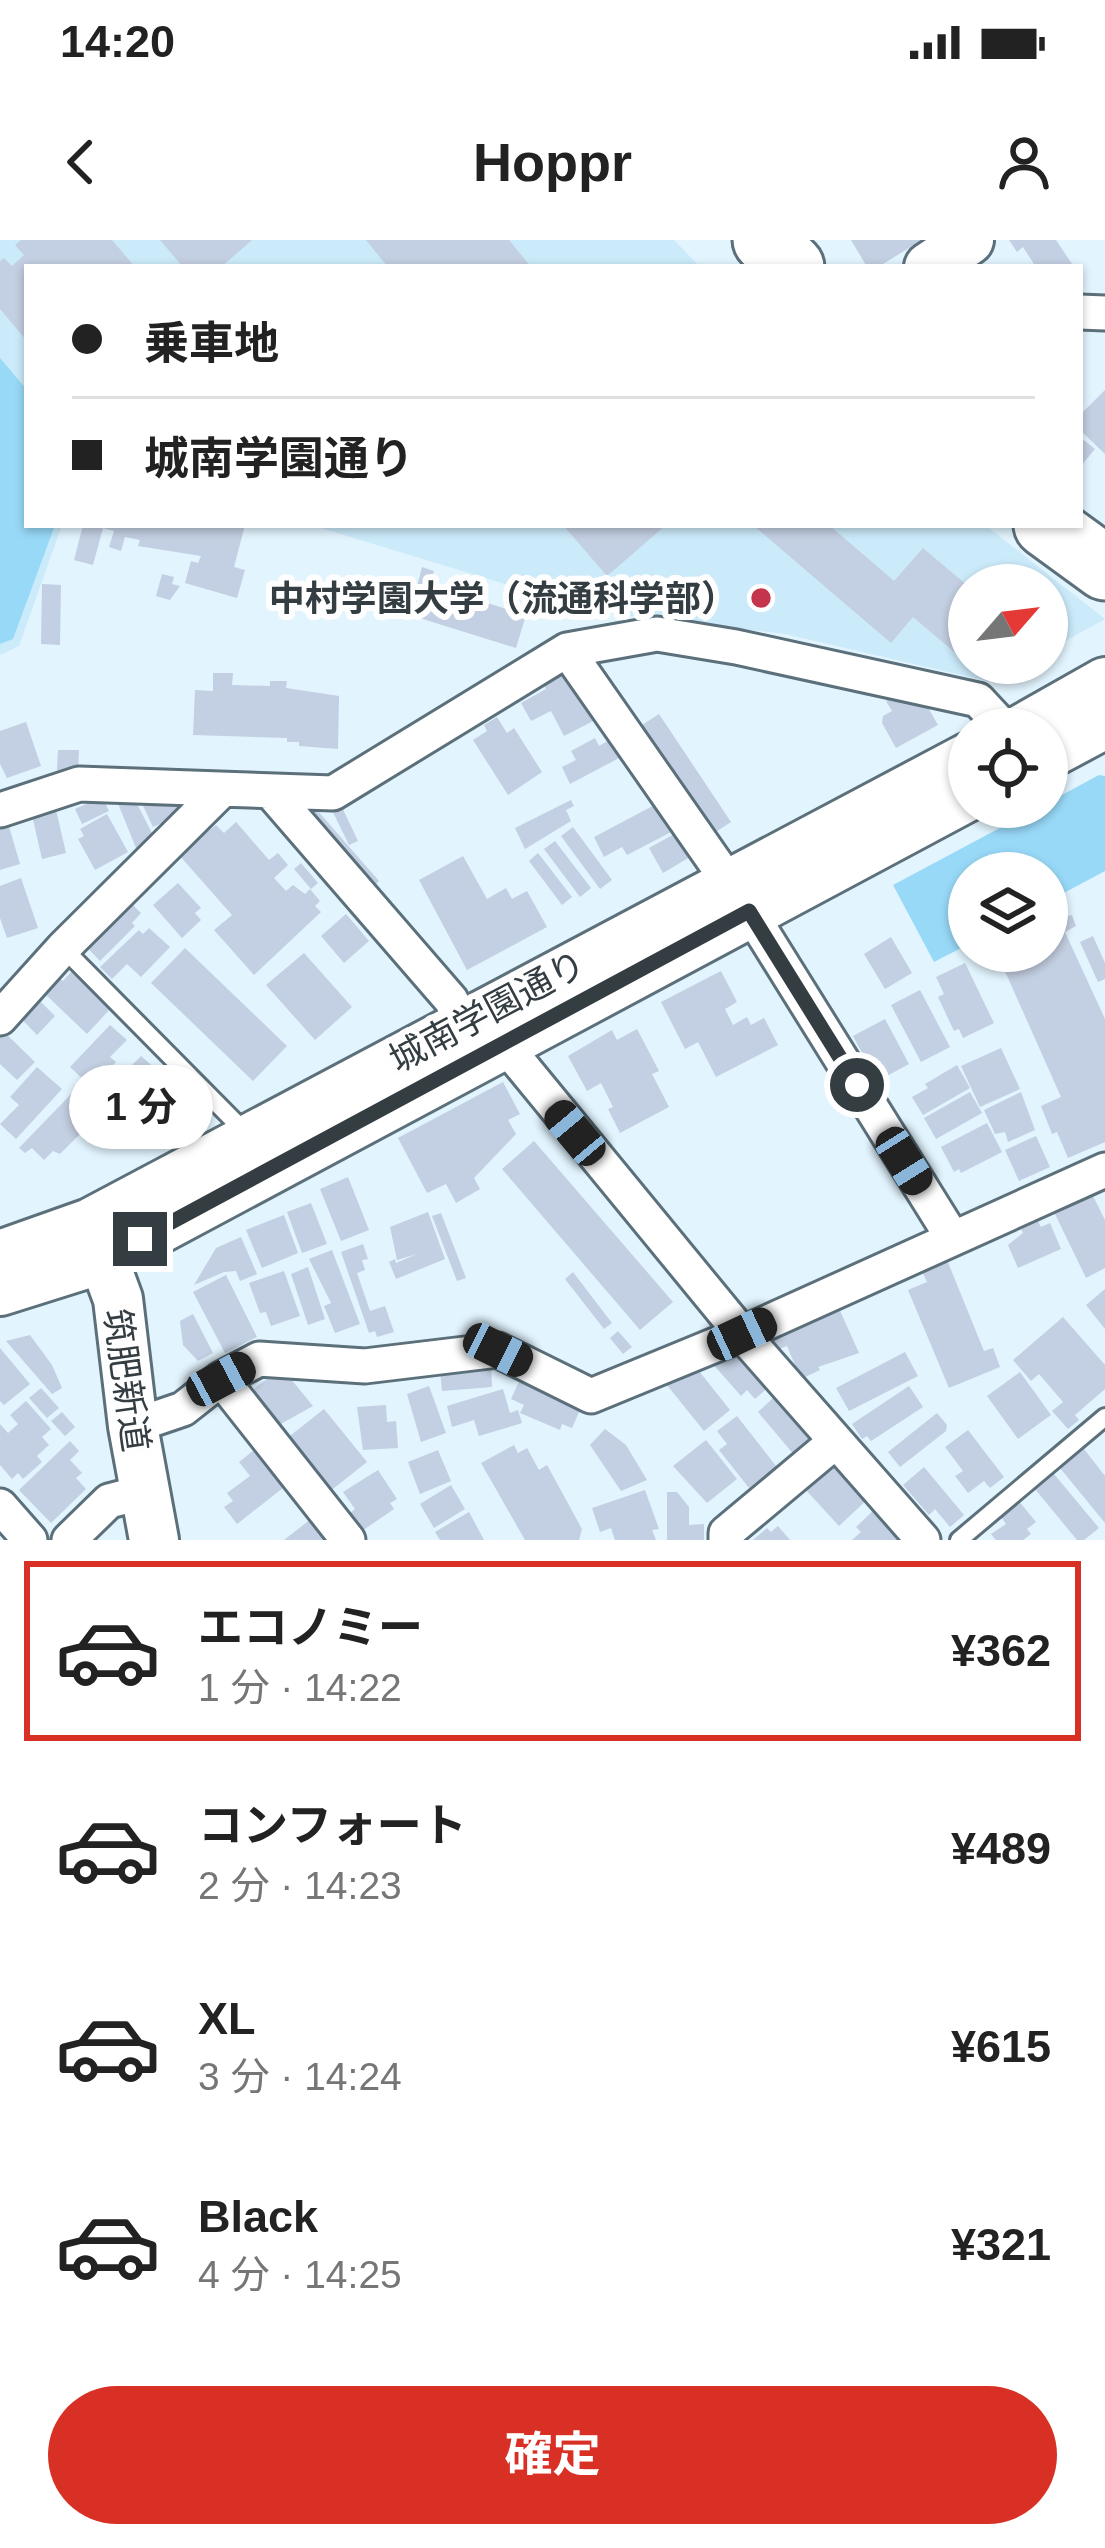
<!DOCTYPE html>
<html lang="ja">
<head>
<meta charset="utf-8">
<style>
	:root { --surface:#fff; --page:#f2f2f2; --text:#222; --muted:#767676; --line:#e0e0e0; --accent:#d93025 }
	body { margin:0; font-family:Arial,"Noto Sans JP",sans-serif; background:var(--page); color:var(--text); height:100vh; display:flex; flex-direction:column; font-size:45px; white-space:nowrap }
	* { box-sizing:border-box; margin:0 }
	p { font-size:39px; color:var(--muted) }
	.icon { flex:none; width:66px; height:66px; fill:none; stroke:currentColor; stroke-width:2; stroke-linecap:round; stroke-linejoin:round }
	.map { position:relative; height:1300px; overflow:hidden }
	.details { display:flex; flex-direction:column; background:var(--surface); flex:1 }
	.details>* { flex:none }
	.banner { position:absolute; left:24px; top:24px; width:1059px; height:264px; border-radius:0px; box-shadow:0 3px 9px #0004; display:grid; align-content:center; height:264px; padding:0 48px; background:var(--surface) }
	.needle { width:78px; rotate:62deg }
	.buttons { position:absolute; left:948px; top:324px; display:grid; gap:24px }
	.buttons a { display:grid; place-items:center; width:120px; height:120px; border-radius:50%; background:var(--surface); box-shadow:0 3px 9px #0004; font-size:60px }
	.end { position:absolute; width:54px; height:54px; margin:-27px; border:15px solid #343d42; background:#fff; box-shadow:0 0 0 6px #fff }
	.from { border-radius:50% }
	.bubble { position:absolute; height:84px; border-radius:42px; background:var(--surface); box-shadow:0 3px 9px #0004; font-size:39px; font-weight:700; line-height:84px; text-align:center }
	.car { position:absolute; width:36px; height:72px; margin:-36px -18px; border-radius:15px; box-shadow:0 0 9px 3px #0007; background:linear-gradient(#222 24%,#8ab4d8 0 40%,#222 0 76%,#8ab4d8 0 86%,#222 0) }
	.banner b { display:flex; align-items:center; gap:42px; height:114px; font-size:45px }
	.banner b+b { border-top:3px solid var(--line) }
	.banner i { width:30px; height:30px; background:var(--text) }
	ul { padding:21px 0 0; list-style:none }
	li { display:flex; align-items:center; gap:36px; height:180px; margin:0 24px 18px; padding:0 24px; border:6px solid transparent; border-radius:0px }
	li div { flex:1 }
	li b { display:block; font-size:45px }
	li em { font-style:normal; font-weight:700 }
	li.selected { border-color:var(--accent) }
	li>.icon { width:108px; height:108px; stroke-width:1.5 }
	.primary-button { display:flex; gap:24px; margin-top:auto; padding:24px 48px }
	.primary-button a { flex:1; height:138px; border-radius:72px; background:var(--accent); color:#fff; font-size:48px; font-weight:700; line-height:138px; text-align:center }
	.status { display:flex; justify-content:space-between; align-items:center; height:84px; padding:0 60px; background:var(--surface); direction:ltr }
	.status svg { height:33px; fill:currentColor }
	header { display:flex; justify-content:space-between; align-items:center; height:156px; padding:0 48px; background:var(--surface); font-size:54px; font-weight:700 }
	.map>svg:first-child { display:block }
	.built { fill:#cbeafa }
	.green { fill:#98d9f8 }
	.building { fill:#c3cfe2 }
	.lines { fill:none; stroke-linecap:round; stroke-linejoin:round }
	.lane-casing { stroke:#5b707a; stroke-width:22 }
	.street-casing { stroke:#5b707a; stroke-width:39 }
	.secondary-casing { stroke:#5b707a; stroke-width:54 }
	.highway-casing { stroke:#5b707a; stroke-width:69 }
	.lane { stroke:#fff; stroke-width:16 }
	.street { stroke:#fff; stroke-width:33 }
	.secondary { stroke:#fff; stroke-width:48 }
	.highway { stroke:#fff; stroke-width:63 }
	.route { stroke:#343d42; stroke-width:15 }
	.poi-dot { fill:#c4344b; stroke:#fefefe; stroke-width:4.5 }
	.labels { text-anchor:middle; stroke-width:12; stroke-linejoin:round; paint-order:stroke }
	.poi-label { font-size:36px; font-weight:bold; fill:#343d42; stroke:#fefefe; text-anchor:end }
	.street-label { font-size:36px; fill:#343d42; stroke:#fefefe }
</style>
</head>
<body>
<div class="status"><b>14:20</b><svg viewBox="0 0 49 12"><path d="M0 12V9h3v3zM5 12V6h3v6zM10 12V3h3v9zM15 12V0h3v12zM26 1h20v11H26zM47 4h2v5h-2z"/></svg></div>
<header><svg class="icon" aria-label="back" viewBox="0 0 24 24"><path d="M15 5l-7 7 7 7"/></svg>Hoppr<svg class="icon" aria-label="person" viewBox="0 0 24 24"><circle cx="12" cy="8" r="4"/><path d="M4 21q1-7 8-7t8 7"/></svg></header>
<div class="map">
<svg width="1105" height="1300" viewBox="0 0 1105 1300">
	<rect width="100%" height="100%" fill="#e2f4fe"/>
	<path class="built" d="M 0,0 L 674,0 L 700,27 L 27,27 L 27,285 L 62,285 L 19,406 L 0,415 Z
		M 311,285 L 985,285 L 1105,379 L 1047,411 L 1047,345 L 969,345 L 969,423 L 1025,423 L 991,442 L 785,394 L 597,372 Z"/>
	<path class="green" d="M 0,118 L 27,150 L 27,285 L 55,285 L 13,399 L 0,404 Z
		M 1099,535 L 1105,536 L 1105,631 L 1047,662 L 1047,633 L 969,633 L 969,704 L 934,722 L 893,645 L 1039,567 L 1047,567 L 1047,563 Z"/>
	<path class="building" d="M 21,0 L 112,0 L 135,27 L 27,27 L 27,101 L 0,69 L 0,21 L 4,18 L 12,26 L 24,15 L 15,5 Z
		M 160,0 L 252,0 L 221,27 L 183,27 Z
		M 366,0 L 509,0 L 531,27 L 388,27 Z
		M 851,0 L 922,0 L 878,27 L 867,27 Z
		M 1009,0 L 1056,0 L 1074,27 L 1030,27 L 1034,24 L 1023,7 L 1017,12 Z
		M 1105,150 L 1105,214 L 1080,190 L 1080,175 Z
		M 1080,197 L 1095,209 L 1080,227 Z
		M 83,285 L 245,285 L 234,327 L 245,330 L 237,358 L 185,343 L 191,321 L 198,323 L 201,316 L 138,306 L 140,300 L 125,297 L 121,311 L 109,307 L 114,291 L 103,288 L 93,325 L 74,320 Z
		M 563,285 L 666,285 L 607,336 Z
		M 753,285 L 829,285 L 894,341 L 923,308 L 969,347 L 969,423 L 987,423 L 979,433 L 913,377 L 891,403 Z
		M 422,327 L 434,331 L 429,345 L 526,375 L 516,408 L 410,375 Z
		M 162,334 L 174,337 L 172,344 L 180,346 L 170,360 L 156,356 Z
		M 42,344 L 61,345 L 60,405 L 41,404 Z
		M 563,430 L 573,449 L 581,445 L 599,478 L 564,496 L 551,471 L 531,481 L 521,463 L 546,449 L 542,441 Z
		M 213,433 L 233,433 L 232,445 L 270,446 L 270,441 L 287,441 L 286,448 L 339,456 L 338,509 L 299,506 L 299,502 L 287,502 L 287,498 L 193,495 L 195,450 L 213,451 Z
		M 900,453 L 906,464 L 914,459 L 925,462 L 938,485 L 896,508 L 882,483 L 883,476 L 892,471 L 886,461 Z
		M 659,474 L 731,582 L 711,595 L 639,487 Z
		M 497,477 L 507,493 L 514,488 L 542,532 L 508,555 L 473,500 L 487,491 L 484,485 Z
		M 26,482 L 41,526 L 7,538 L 0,524 L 0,491 Z
		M 595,498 L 599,506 L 611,499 L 621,517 L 570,544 L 562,527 L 576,520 L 571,511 Z
		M 58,510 L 79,510 L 78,531 L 57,530 Z
		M 132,554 L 155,599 L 136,608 L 117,561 Z
		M 138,555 L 191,556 L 196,568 L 153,587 Z
		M 102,557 L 109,571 L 82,584 L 75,569 Z
		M 571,560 L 574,566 L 566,570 L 571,581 L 525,609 L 515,588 Z
		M 339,561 L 358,601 L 349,605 L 330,566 Z
		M 662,561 L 677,589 L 627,615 L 622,607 L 604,617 L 594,597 Z
		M 56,570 L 66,613 L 42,619 L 32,575 Z
		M 317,570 L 379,641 L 374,646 L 311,574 Z
		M 107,574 L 128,612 L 95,630 L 78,599 L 84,596 L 80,589 Z
		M 236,582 L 269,620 L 278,613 L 288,625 L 274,638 L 286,651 L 293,645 L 305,654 L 310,649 L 320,661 L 315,666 L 321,672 L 254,735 L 214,690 L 232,675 L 172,607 L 203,587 L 207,592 L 216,585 L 224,593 Z
		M 8,583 L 20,624 L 0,630 L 0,585 Z
		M 573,587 L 612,640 L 600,649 L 561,596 Z
		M 687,587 L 695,614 L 663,633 L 649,608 Z
		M 555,601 L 591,648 L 580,657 L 544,609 Z
		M 538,613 L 572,657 L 562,665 L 529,621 Z
		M 463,616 L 487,659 L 506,648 L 512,659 L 527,651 L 547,687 L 467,730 L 419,640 Z
		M 301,623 L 318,643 L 311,649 L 294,629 Z
		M 21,638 L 38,688 L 7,698 L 0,678 L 0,646 Z
		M 178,643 L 201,668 L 195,673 L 201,680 L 182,698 L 153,665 Z
		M 124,656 L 141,673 L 132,683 L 135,686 L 100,721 L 81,701 Z
		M 346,674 L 369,701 L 344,723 L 321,696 Z
		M 1072,675 L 1076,686 L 1065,692 L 1105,779 L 1105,902 L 1068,918 L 1057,892 L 1052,894 L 1041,866 L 1061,857 L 996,711 L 1047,711 L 1047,683 Z
		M 149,688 L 170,707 L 141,737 L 127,724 L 112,739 L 100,727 L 139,690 L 143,694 Z
		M 1093,696 L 1105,723 L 1105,739 L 1098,742 L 1080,702 Z
		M 891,697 L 912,733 L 885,749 L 864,714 Z
		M 185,708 L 287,806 L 253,841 L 151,743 Z
		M 304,713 L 352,767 L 315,800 L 266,745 Z
		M 965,723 L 994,783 L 963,798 L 959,789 L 954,791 L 938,757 L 944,754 L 936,737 Z
		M 721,731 L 737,762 L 725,769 L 733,785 L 747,777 L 751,785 L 764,778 L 778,805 L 716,837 L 698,802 L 685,809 L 661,762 Z
		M 71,732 L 111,768 L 87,794 L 43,752 L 58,737 L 63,741 Z
		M 920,750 L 950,807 L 921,822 L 891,765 Z
		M 30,751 L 55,776 L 37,795 L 12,769 Z
		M 885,779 L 909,824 L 885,837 L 877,822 L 869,826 L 853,796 Z
		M 110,785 L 127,800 L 110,817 L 116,822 L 92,848 L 70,827 Z
		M 0,788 L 35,822 L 17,840 L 0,824 Z
		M 637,789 L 659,831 L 652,834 L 669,867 L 620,893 L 608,869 L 613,867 L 601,843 L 587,851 L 568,816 L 612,790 L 617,800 Z
		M 1001,808 L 1020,849 L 980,867 L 961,826 Z
		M 141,816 L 157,830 L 118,872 L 97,852 L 121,827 L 126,831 Z
		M 957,825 L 970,848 L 923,875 L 912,857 L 928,848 L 925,844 Z
		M 37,827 L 62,849 L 16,899 L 0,884 L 19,865 L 10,857 Z
		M 172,837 L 189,856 L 192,851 L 204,864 L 196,874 L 142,903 L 126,883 Z
		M 503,842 L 520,874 L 508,880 L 516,894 L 474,938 L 480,949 L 456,963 L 446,944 L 427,953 L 398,898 Z
		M 76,849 L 101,873 L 60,914 L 53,911 L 44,920 L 32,908 L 25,913 L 19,908 Z
		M 970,852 L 982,873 L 936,899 L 924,878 Z
		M 1021,852 L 1035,890 L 1008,902 L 1005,892 L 995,894 L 984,870 Z
		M 106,880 L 130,905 L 125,908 L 116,909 L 95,889 Z
		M 987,883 L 1002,912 L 961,933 L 959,929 L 954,932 L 941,907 Z
		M 1036,896 L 1050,927 L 1019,941 L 1005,910 Z
		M 534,901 L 673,1062 L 640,1090 L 502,929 Z
		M 348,937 L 369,990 L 341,1001 L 320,949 Z
		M 1093,956 L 1105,980 L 1105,1028 L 1086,1038 L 1055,974 Z
		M 311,963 L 327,1004 L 302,1013 L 287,972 Z
		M 428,972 L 445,1019 L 396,1039 L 389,1022 L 395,1019 L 396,1023 L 417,1014 L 397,1020 L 390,987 Z
		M 441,973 L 466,1038 L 457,1041 L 432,976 Z
		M 284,975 L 298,1013 L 262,1028 L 246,990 Z
		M 1038,981 L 1041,987 L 1050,983 L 1061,1009 L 1018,1028 L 1008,1005 L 1023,993 L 1021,989 Z
		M 241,997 L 257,1034 L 240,1041 L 236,1031 L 224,1032 L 194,1045 L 216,1008 Z
		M 363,1004 L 368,1019 L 362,1020 L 365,1030 L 357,1033 L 370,1071 L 385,1066 L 394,1092 L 377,1097 L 375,1091 L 369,1093 L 341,1012 Z
		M 332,1010 L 360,1084 L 335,1093 L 324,1066 L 331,1063 L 309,1019 Z
		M 947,1020 L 984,1111 L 993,1108 L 1000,1127 L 949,1148 L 908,1050 L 927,1042 L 922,1031 Z
		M 308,1027 L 325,1079 L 308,1085 L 291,1034 Z
		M 284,1031 L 300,1076 L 271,1086 L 266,1072 L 260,1073 L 249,1043 Z
		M 573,1032 L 612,1083 L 604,1089 L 565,1039 Z
		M 226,1035 L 257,1097 L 225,1113 L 193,1052 Z
		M 1105,1049 L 1105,1089 L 1086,1065 Z
		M 837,1064 L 859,1113 L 818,1127 L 820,1130 L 801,1139 L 787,1106 L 777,1110 L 770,1093 Z
		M 193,1074 L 213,1113 L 198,1121 L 183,1105 L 180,1081 Z
		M 1063,1077 L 1105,1125 L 1105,1149 L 1075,1175 L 1079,1180 L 1068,1189 L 1052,1171 L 1063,1162 L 1039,1134 L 1031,1141 L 1013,1120 Z
		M 618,1091 L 632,1107 L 623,1114 L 610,1098 Z
		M 30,1095 L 52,1125 L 62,1148 L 52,1154 L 6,1101 Z
		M 733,1100 L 772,1144 L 755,1159 L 747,1150 L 741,1156 L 705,1115 Z
		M 0,1108 L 30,1144 L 4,1165 L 0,1161 Z
		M 905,1112 L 918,1136 L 849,1171 L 836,1148 Z
		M 491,1126 L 492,1147 L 442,1151 L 440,1130 Z
		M 282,1128 L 313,1166 L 279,1185 L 252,1150 Z
		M 703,1128 L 699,1131 L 730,1170 L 704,1191 L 662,1139 Z
		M 1020,1132 L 1051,1175 L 1018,1199 L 987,1156 Z
		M 523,1133 L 584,1161 L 572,1188 L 562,1184 L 560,1190 L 520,1173 L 524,1165 L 511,1159 Z
		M 429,1146 L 446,1193 L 421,1202 L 407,1154 Z
		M 909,1146 L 923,1167 L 871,1201 L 867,1196 L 862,1199 L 852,1184 Z
		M 41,1148 L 59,1168 L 47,1178 L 29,1158 Z
		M 503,1149 L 510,1173 L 518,1170 L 522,1183 L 479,1196 L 474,1180 L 452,1187 L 447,1166 Z
		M 783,1149 L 822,1193 L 795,1216 L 758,1172 Z
		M 26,1161 L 51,1189 L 42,1197 L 49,1205 L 37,1216 L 42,1222 L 23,1239 L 18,1233 L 12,1239 L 0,1225 L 0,1184 L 8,1193 L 18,1184 L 10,1175 Z
		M 386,1165 L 387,1182 L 396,1181 L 398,1208 L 363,1210 L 357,1167 Z
		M 324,1169 L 367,1222 L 329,1252 L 286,1199 Z
		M 62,1172 L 75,1187 L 65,1196 L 51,1181 Z
		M 937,1173 L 947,1185 L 946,1191 L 900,1227 L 888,1212 Z
		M 737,1176 L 776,1226 L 749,1248 L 719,1210 L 727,1204 L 717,1191 Z
		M 605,1189 L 626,1205 L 647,1240 L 621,1251 L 590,1205 Z
		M 968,1190 L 1004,1237 L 990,1248 L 984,1241 L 968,1253 L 955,1236 L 963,1231 L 945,1207 Z
		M 706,1200 L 737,1239 L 707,1263 L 673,1226 Z
		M 70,1201 L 79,1211 L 70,1220 L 82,1233 L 76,1238 L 86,1249 L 51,1283 L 19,1250 Z
		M 514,1205 L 518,1213 L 527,1208 L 539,1230 L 547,1225 L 582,1289 L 579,1300 L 525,1300 L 481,1223 Z
		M 259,1206 L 288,1244 L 237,1284 L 224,1267 L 233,1261 L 227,1253 L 250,1236 L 239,1222 Z
		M 1084,1209 L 1105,1236 L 1105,1283 L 1060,1228 Z
		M 438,1210 L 451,1241 L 420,1254 L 408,1222 Z
		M 835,1218 L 871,1256 L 839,1286 L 804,1248 Z
		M 924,1227 L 964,1275 L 950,1287 L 935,1269 L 929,1275 L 903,1245 Z
		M 378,1230 L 397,1259 L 390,1263 L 394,1269 L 362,1291 L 350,1273 L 355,1269 L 343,1252 Z
		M 1054,1234 L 1099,1288 L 1084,1300 L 1077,1300 L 1035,1249 Z
		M 451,1245 L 465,1269 L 434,1288 L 420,1264 Z
		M 645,1250 L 659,1289 L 652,1290 L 656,1300 L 615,1300 L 611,1288 L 600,1292 L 592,1268 Z
		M 667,1252 L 677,1252 L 689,1267 L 689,1285 L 704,1284 L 704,1300 L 667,1300 Z
		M 1018,1260 L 1036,1282 L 1027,1289 L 1031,1294 L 1023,1300 L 996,1300 L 991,1294 L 1006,1284 L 999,1274 Z
		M 875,1269 L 904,1300 L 852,1300 L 861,1292 L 856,1287 Z
		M 469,1272 L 484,1300 L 440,1300 L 435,1292 Z
		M 316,1275 L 336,1300 L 284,1300 Z
		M 778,1286 L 790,1300 L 753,1300 L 767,1288 L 771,1292 Z"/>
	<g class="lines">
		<defs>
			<path id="lane" d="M 63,708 L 248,895
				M 959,1300 L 1105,1177"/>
			<path id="street" d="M 1080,72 L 1105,73
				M 567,410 L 728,641
				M 271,552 L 451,760 L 464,785
				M 0,570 L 79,544 L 333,553 L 567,410 L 657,394 L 736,407 L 978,460 L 1005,489
				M 749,671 L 952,997
				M 0,778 L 63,708 L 222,550
				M 503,803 L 742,1094 L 923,1300
				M 221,1139 L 348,1300
				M 133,1186 L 183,1169 L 221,1139 L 259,1119 L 365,1126 L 498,1110 L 591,1156 L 742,1094 L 1105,930
				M 0,1266 L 30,1300
				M 69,1300 L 109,1261 L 144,1252
				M 726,1300 L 726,1293 L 836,1201"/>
			<path id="secondary" d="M 929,27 L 969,0
				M 1022,489 L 1105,442
				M 1047,515 L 1105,484
				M 92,988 L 118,1059 L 133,1186 L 154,1300
				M 0,1015 L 90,983 L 969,517
				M 0,1051 L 105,1018 L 969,556"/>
			<path id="highway" d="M 765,0 L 792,27
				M 1046,285 L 1105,328"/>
		</defs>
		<use href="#lane" class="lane-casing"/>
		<use href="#street" class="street-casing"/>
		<use href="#secondary" class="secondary-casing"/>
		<use href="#highway" class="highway-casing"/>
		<use href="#lane" class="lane"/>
		<use href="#street" class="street"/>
		<use href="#secondary" class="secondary"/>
		<use href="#highway" class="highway"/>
	</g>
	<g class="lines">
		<path class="route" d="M 140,999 L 749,671 L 857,845"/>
	</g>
	<circle class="poi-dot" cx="761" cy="358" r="12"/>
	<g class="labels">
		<g class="poi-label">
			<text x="737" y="371">中村学園大学（流通科学部）</text>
		</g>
		<g class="street-label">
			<text transform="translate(487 771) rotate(-28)" y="13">城南学園通り</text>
			<text transform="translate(127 1140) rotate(82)" y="13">筑肥新道</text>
		</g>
	</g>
</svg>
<div class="buttons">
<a><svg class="needle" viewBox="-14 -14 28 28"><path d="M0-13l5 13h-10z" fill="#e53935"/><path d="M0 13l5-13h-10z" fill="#767676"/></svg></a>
<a><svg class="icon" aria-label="locate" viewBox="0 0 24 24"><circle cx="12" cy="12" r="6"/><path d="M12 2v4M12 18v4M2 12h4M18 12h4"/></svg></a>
<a><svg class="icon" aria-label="layers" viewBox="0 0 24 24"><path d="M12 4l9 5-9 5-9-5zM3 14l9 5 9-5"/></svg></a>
</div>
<i class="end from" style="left:857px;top:845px"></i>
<i class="end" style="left:140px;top:999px"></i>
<div class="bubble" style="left:69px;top:825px;width:144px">1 分</div>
<i class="car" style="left:575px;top:893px;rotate:320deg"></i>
<i class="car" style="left:904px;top:921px;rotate:148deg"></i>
<i class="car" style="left:742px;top:1094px;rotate:65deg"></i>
<i class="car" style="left:498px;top:1110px;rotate:116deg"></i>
<i class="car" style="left:221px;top:1139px;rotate:62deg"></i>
<div class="banner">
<b><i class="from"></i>乗車地</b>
<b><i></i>城南学園通り</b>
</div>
</div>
<section class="details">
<ul>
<li class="selected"><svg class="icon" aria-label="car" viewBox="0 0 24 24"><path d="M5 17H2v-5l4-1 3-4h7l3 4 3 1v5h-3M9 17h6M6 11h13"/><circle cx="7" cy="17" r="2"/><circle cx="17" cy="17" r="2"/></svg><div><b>エコノミー</b><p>1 分 · 14:22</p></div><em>¥362</em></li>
<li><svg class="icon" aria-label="car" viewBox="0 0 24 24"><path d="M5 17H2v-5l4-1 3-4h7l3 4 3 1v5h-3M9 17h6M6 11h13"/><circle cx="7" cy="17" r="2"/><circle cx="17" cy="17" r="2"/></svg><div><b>コンフォート</b><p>2 分 · 14:23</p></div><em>¥489</em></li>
<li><svg class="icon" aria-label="car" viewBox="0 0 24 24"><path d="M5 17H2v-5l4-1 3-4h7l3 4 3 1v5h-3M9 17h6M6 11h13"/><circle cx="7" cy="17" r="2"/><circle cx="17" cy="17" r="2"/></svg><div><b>XL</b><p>3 分 · 14:24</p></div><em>¥615</em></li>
<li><svg class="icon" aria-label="car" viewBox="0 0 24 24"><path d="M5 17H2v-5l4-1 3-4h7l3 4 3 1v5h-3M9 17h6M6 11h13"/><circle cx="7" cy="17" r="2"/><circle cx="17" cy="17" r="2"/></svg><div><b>Black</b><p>4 分 · 14:25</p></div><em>¥321</em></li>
</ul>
<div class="primary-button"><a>確定</a></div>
</section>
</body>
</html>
